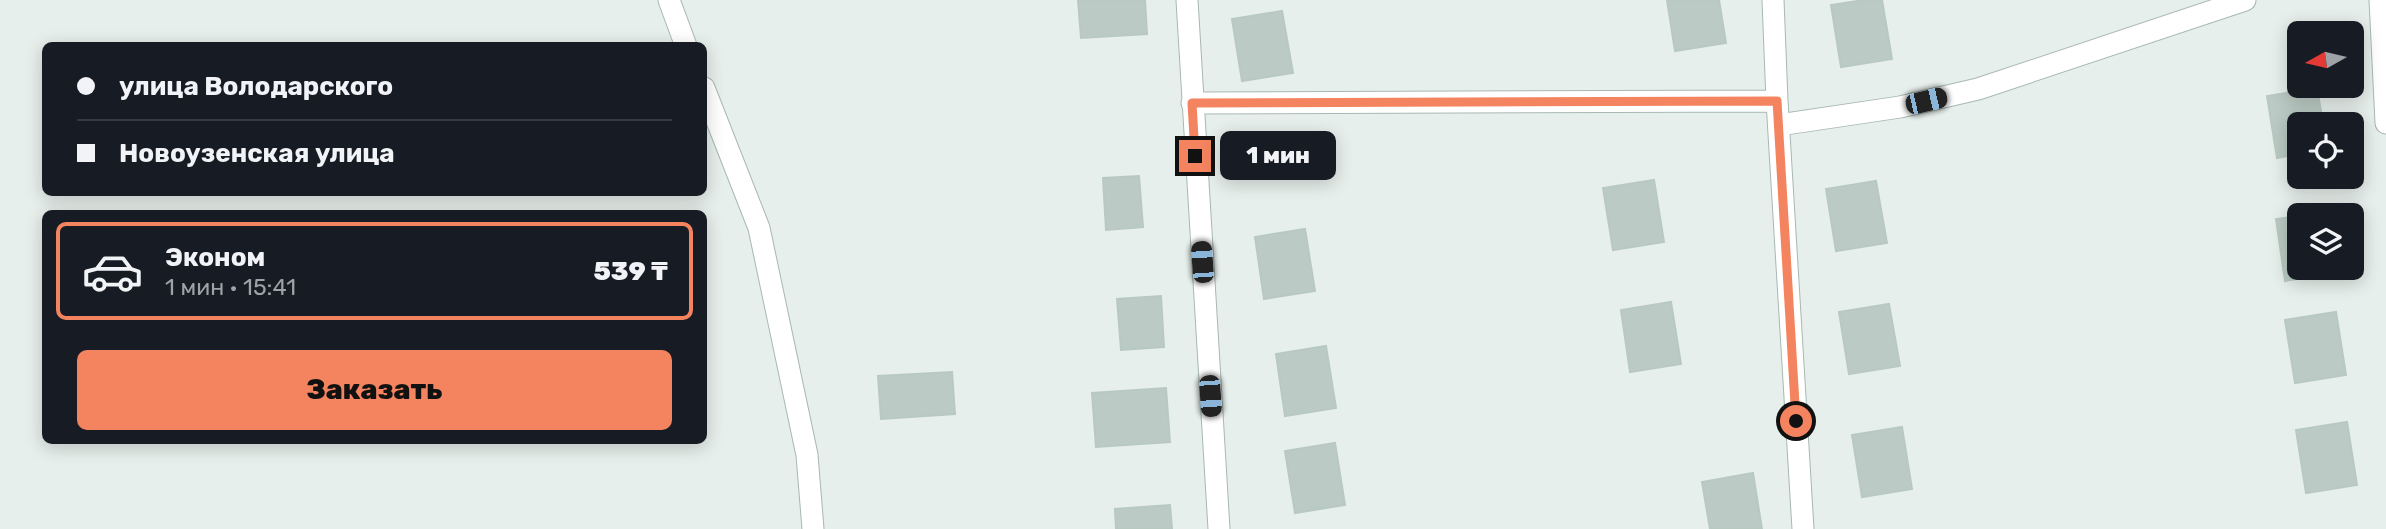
<!DOCTYPE html>
<html lang="ru">
<head>
<meta charset="utf-8">
<style>
	:root { --surface:#171b24; --page:#20242c; --text:#f1f3f6; --muted:#9ea1a6; --line:#363941; --accent:#f4845f }
	body { margin:0; font-family:Rubik,sans-serif; background:var(--page); color:var(--text); height:100vh; display:flex; flex-direction:column; font-size:26px; white-space:nowrap }
	* { box-sizing:border-box; margin:0 }
	p { font-size:23px; color:var(--muted) }
	.icon { flex:none; width:38px; height:38px; fill:none; stroke:currentColor; stroke-width:2; stroke-linecap:round; stroke-linejoin:round }
	.map { position:relative; flex:1; overflow:hidden }
	.side { position:absolute; left:42px; top:210px; width:665px; height:234px; display:flex; flex-direction:column; background:var(--surface); border-radius:10px; box-shadow:0 4px 18px #0003 }
	.side>* { flex:none }
	.top-card { position:absolute; left:42px; top:42px; width:665px; height:154px; border-radius:10px; box-shadow:0 4px 18px #0003; display:grid; align-content:center; height:154px; padding:0 35px; background:var(--surface) }
	.needle { width:46px; rotate:262deg }
	.tools { position:absolute; left:2287px; top:21px; display:grid; gap:14px }
	.tools a { display:grid; place-items:center; width:77px; height:77px; border-radius:10px; background:var(--surface); box-shadow:0 4px 18px #0003; font-size:35px }
	.end { position:absolute; width:32px; height:32px; margin:-16px; border:9px solid #f4845f; background:#111; box-shadow:0 0 0 4px #111 }
	.from { border-radius:50% }
	.bubble { position:absolute; height:49px; border-radius:10px; background:var(--surface); box-shadow:0 4px 18px #0003; font-size:23px; font-weight:800; line-height:49px; text-align:center }
	.car { position:absolute; width:21px; height:42px; margin:-21px -10px; border-radius:9px; box-shadow:0 0 5px 2px #0007; background:linear-gradient(#222 24%,#8ab4d8 0 40%,#222 0 76%,#8ab4d8 0 86%,#222 0) }
	.top-card b { display:flex; align-items:center; gap:24px; height:66px; font-size:26px }
	.top-card b+b { border-top:2px solid var(--line) }
	.top-card i { width:18px; height:18px; background:var(--text) }
	ul { padding:12px 0 0; list-style:none }
	li { display:flex; align-items:center; gap:21px; height:98px; margin:0 14px 10px; padding:0 21px; border:4px solid transparent; border-radius:10px }
	li div { flex:1 }
	li b { display:block; font-size:26px }
	li em { font-style:normal; font-weight:800 }
	li.active { border-color:var(--accent) }
	li>.icon { width:63px; height:63px; stroke-width:1.5 }
	.cta { display:flex; gap:14px; margin-top:auto; padding:14px 35px }
	.cta a { flex:1; height:80px; border-radius:10px; background:var(--accent); color:#111; font-size:28px; font-weight:800; line-height:80px; text-align:center }
	.map>svg:first-child { display:block }
	.building { fill:#bbcac4; stroke:#b8c9c2; stroke-width:2 }
	.lines { fill:none; stroke-linecap:round; stroke-linejoin:round }
	.minor-casing { stroke:#a8b8b2; stroke-width:23 }
	.minor { stroke:#fff; stroke-width:21 }
	.route { stroke:#f4845f; stroke-width:9 }
</style>
</head>
<body>
<div class="map">
<svg width="2386" height="529" viewBox="0 0 2386 529">
	<rect width="100%" height="100%" fill="#e6efeb"/>
	<path class="building" d="M 1078,0 L 1145,0 L 1147,34 L 1081,38 Z
		M 1667,0 L 1719,0 L 1726,43 L 1675,51 Z
		M 1864,0 L 1882,0 L 1892,59 L 1841,67 L 1831,5 Z
		M 1282,11 L 1293,73 L 1242,81 L 1232,19 Z
		M 2317,88 L 2323,124 L 2300,124 L 2300,154 L 2277,158 L 2267,96 Z
		M 1139,176 L 1143,227 L 1106,230 L 1103,178 Z
		M 1654,180 L 1664,242 L 1613,250 L 1603,188 Z
		M 1876,181 L 1887,243 L 1836,251 L 1826,189 Z
		M 2300,216 L 2300,268 L 2335,268 L 2336,273 L 2285,281 L 2276,219 Z
		M 1305,229 L 1315,291 L 1264,299 L 1255,237 Z
		M 1161,296 L 1164,347 L 1121,350 L 1117,299 Z
		M 1671,302 L 1681,364 L 1630,372 L 1621,310 Z
		M 1889,304 L 1900,366 L 1849,374 L 1839,312 Z
		M 2336,312 L 2346,375 L 2295,383 L 2285,320 Z
		M 1326,346 L 1336,408 L 1285,416 L 1276,354 Z
		M 952,372 L 955,414 L 881,419 L 878,376 Z
		M 1166,388 L 1170,442 L 1096,447 L 1092,393 Z
		M 2347,422 L 2357,485 L 2306,493 L 2296,430 Z
		M 1902,427 L 1912,489 L 1862,497 L 1852,435 Z
		M 1335,443 L 1345,505 L 1295,513 L 1285,451 Z
		M 1753,473 L 1762,529 L 1710,529 L 1702,482 Z
		M 1170,505 L 1172,529 L 1116,529 L 1115,509 Z"/>
	<g class="lines">
		<defs>
			<path id="minor" d="M 669,0 L 686,46
				M 1187,0 L 1219,529
				M 1773,0 L 1777,101 L 1803,529
				M 2380,0 L 2386,123
				M 704,88 L 759,228 L 807,455 L 813,529
				M 1192,103 L 1777,101
				M 1779,125 L 1900,107 L 1978,89 L 2245,0"/>
		</defs>
		<use href="#minor" class="minor-casing"/>
		<use href="#minor" class="minor"/>
	</g>
	<g class="lines">
		<path class="route" d="M 1195,156 L 1192,103 L 1777,101 L 1796,421"/>
	</g>
</svg>
<div class="tools">
<a><svg class="needle" viewBox="-14 -14 28 28"><path d="M0-13l5 13h-10z" fill="#e53935"/><path d="M0 13l5-13h-10z" fill="#9ea1a6"/></svg></a>
<a><svg class="icon" aria-label="locate" viewBox="0 0 24 24"><circle cx="12" cy="12" r="6"/><path d="M12 2v4M12 18v4M2 12h4M18 12h4"/></svg></a>
<a><svg class="icon" aria-label="layers" viewBox="0 0 24 24"><path d="M12 4l9 5-9 5-9-5zM3 14l9 5 9-5"/></svg></a>
</div>
<i class="end from" style="left:1796px;top:421px"></i>
<i class="end" style="left:1195px;top:156px"></i>
<div class="bubble" style="left:1220px;top:131px;width:116px">1 мин</div>
<i class="car" style="left:1926px;top:101px;rotate:77deg"></i>
<i class="car" style="left:1202px;top:262px;rotate:356deg"></i>
<i class="car" style="left:1210px;top:396px;rotate:176deg"></i>
<div class="top-card">
<b><i class="from"></i>улица Володарского</b>
<b><i></i>Новоузенская улица</b>
</div>
<section class="side">
<ul>
<li class="active"><svg class="icon" aria-label="car" viewBox="0 0 24 24"><path d="M5 17H2v-5l4-1 3-4h7l3 4 3 1v5h-3M9 17h6M6 11h13"/><circle cx="7" cy="17" r="2"/><circle cx="17" cy="17" r="2"/></svg><div><b>Эконом</b><p>1 мин · 15:41</p></div><em>539 ₸</em></li>
</ul>
<div class="cta"><a>Заказать</a></div>
</section>
</div>
</body>
</html>
